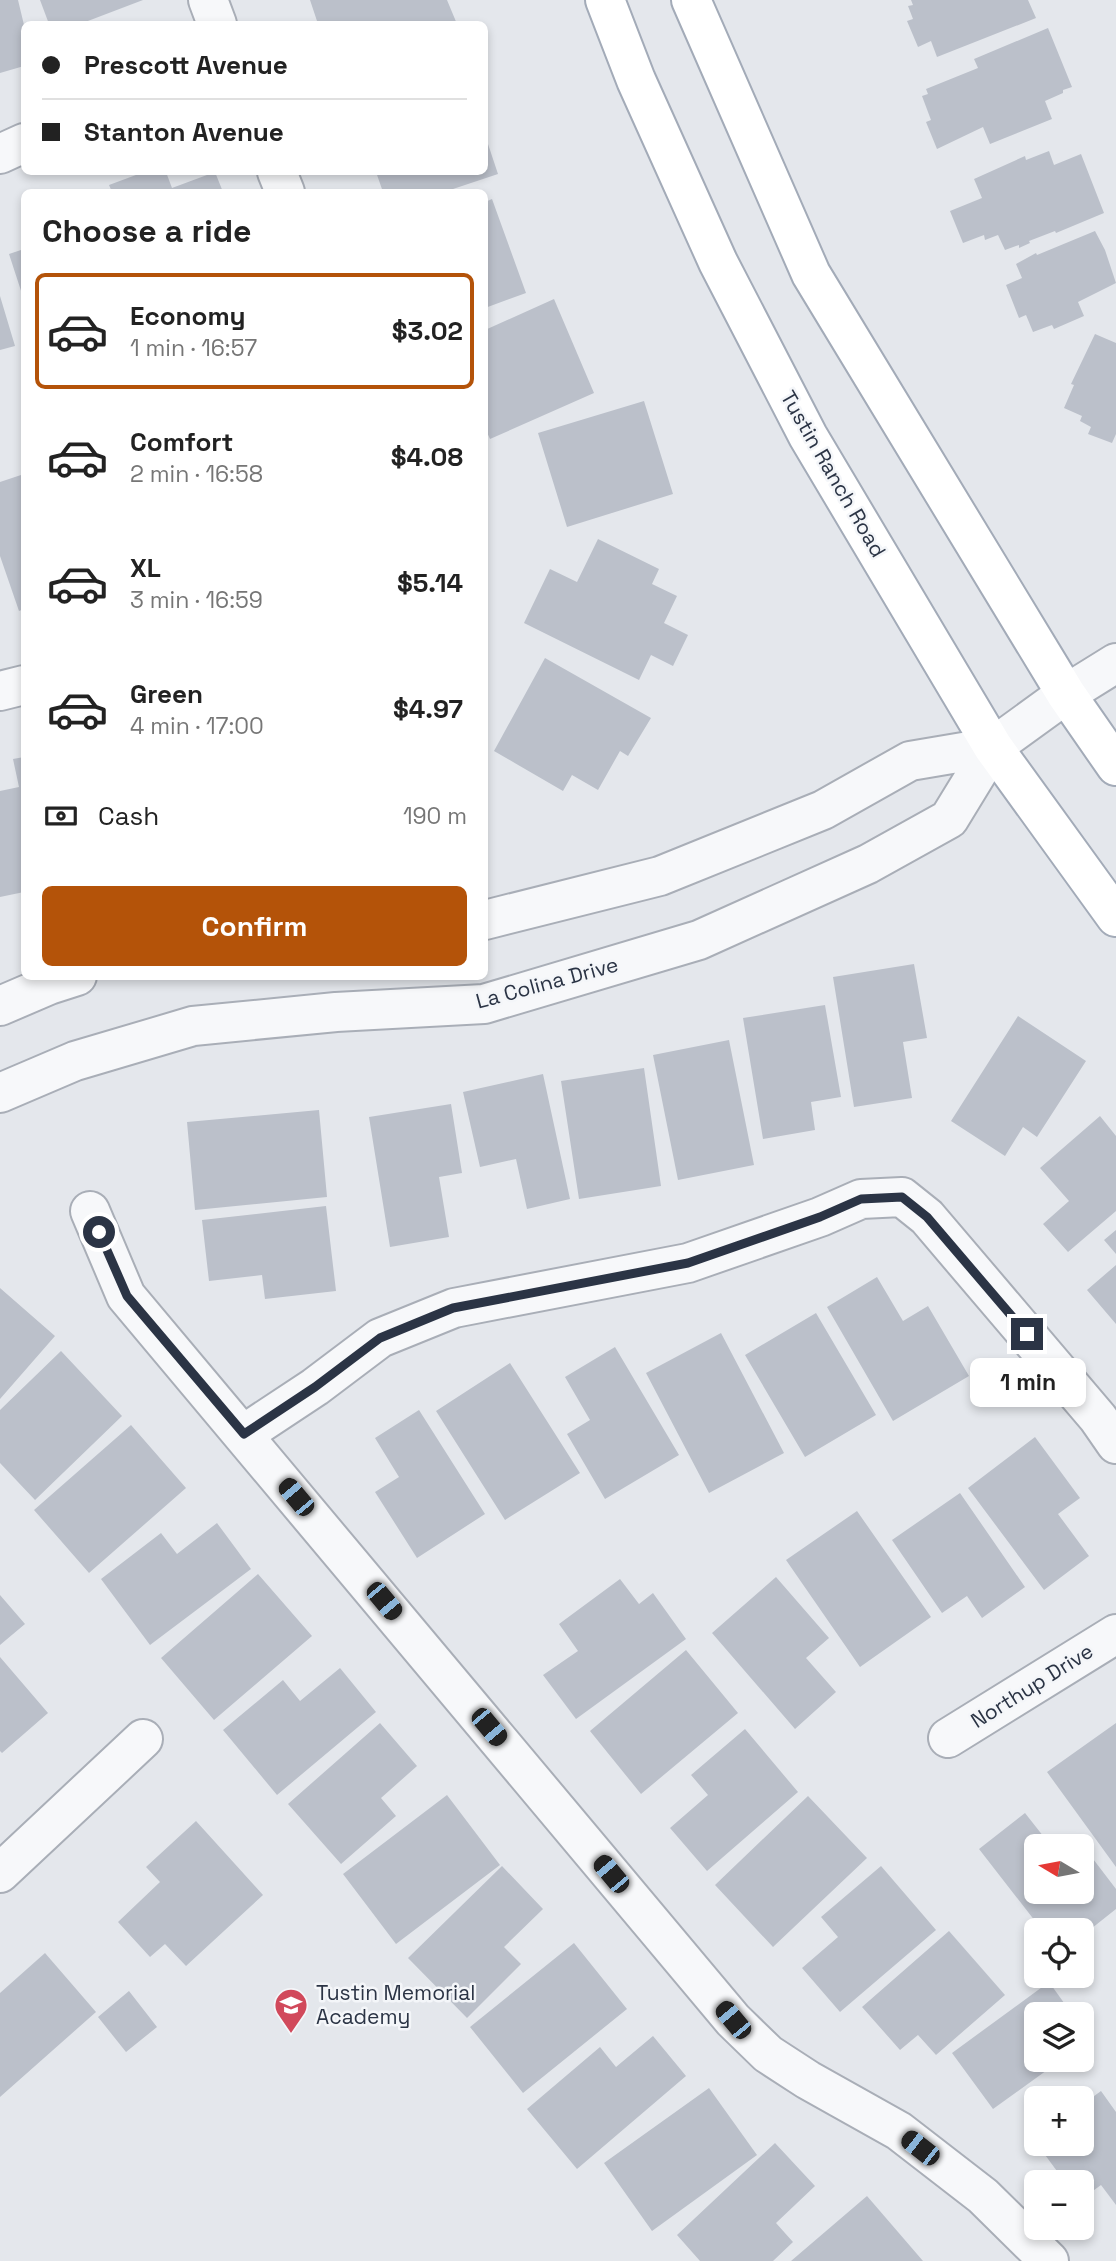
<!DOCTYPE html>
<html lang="en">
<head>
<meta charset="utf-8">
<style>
	:root { --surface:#fff; --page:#f2f2f2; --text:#222; --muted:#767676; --line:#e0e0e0; --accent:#b45309 }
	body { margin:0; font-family:"Space Grotesk",sans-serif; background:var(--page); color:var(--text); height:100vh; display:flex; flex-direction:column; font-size:26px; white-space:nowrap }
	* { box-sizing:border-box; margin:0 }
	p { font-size:23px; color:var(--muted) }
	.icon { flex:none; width:38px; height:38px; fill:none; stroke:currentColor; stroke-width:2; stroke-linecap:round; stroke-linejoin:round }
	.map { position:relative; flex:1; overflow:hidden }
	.side { position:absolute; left:21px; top:189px; width:467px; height:791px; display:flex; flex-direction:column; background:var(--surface); border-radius:10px; box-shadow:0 4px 10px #0003 }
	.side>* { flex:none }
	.banner { position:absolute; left:21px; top:21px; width:467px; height:154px; border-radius:10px; box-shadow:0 4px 10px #0003; display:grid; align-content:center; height:154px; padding:0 21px; background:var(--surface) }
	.needle { width:46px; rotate:280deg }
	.buttons { position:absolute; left:1024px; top:1834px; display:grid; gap:14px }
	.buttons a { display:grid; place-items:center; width:70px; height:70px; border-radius:10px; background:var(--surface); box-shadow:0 4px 10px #0003; font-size:35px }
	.end { position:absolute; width:32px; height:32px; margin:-16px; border:9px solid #2b3445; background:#fff; box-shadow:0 0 0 4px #fff }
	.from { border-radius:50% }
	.bubble { position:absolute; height:49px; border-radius:10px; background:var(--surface); box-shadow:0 4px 10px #0003; font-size:23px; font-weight:700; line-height:49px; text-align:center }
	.car { position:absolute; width:21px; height:42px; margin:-21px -10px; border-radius:9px; box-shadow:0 0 5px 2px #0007; background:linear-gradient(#222 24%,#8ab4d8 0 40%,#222 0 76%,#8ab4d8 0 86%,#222 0) }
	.banner b { display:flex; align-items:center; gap:24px; height:66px; font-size:26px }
	.banner b+b { border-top:2px solid var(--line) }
	.banner i { width:18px; height:18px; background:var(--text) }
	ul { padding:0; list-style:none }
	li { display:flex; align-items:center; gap:21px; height:116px; margin:0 14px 10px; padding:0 7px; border:4px solid transparent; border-radius:10px }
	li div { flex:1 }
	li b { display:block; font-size:26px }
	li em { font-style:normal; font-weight:700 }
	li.selected { border-color:var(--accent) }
	li>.icon { width:63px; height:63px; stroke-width:1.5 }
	h2 { padding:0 21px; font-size:32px; line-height:84px }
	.pay { display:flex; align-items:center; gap:18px; height:77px; padding:0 21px; font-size:26px }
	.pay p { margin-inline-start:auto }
	.cta { display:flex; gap:14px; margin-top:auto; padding:14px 21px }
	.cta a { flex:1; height:80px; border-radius:10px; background:var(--accent); color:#fff; font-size:28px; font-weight:700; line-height:80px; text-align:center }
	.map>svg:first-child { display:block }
	.building { fill:#bbc0ca }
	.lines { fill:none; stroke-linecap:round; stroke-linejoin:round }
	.minor-casing { stroke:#a9aeb7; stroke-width:42 }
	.major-casing { stroke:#a3abb8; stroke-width:42 }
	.minor { stroke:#f7f8fa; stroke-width:38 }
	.major { stroke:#fff; stroke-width:38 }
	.route { stroke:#2b3445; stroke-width:9 }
	.labels { text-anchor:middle; stroke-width:5; stroke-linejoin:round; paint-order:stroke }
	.street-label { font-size:21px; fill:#2b3445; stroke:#f4f6f9 }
	.poi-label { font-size:21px; fill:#2b3445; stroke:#f4f6f9; text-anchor:start }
</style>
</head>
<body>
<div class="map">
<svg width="1116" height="2261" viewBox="0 0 1116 2261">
	<rect width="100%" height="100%" fill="#e4e7ec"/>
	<path class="building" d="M 0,0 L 18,0 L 24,25 L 24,66 L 0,73 Z
		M 40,0 L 143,0 L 80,24 L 49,24 Z
		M 310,0 L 447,0 L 457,24 L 318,24 Z
		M 911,0 L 1028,0 L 1036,18 L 937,57 L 931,41 L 918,47 L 907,21 L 913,19 L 908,6 L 913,5 Z
		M 1048,28 L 1072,87 L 1063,90 L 1063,93 L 1045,101 L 1052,119 L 990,144 L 983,127 L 937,149 L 926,122 L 931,120 L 922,96 L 928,94 L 926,89 L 978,68 L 974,59 Z
		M 485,135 L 498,174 L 444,192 L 383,192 L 376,172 L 485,172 Z
		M 1049,151 L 1054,165 L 1081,154 L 1104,213 L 1056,233 L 1055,231 L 1029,241 L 1030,243 L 1019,248 L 1019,245 L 1005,250 L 998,235 L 985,240 L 984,235 L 963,243 L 950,211 L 982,198 L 974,179 L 1025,156 L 1026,160 Z
		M 144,172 L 166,172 L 172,188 L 215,172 L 223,192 L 112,192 L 109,185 Z
		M 492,199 L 526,293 L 485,308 L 485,202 Z
		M 1095,231 L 1105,250 L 1116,283 L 1078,302 L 1084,316 L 1054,329 L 1052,325 L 1033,332 L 1026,315 L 1019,318 L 1006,285 L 1022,278 L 1016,264 L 1036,253 L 1037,255 Z
		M 24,249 L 24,300 L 9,254 Z
		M 0,296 L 15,346 L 0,350 Z
		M 554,299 L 594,393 L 490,439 L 485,428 L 485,330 Z
		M 1095,334 L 1116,343 L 1116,434 L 1112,443 L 1088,434 L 1091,427 L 1080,421 L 1082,416 L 1064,408 L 1074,385 L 1071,384 Z
		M 644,401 L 673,494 L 567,527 L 538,433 Z
		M 24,474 L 24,609 L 19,611 L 0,556 L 0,482 Z
		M 598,539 L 659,569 L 652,584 L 677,596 L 664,623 L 688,635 L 673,666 L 651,655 L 639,680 L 524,623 L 550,569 L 577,582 Z
		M 545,658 L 651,718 L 628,756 L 620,751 L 598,790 L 572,775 L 563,791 L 494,751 Z
		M 24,757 L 24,892 L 0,897 L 0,791 L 19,787 L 13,759 Z
		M 914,964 L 927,1038 L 903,1042 L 912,1098 L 854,1107 L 833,977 Z
		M 825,1005 L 841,1097 L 811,1102 L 815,1130 L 763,1139 L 743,1018 Z
		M 1018,1016 L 1086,1061 L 1037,1137 L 1023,1127 L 1005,1156 L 951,1121 Z
		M 729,1040 L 754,1165 L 678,1180 L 653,1055 Z
		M 644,1068 L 661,1186 L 579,1199 L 561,1081 Z
		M 543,1074 L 570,1199 L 527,1209 L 516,1159 L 480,1167 L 463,1092 Z
		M 451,1104 L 462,1173 L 439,1177 L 449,1237 L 390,1247 L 369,1117 Z
		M 319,1110 L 327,1197 L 195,1210 L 187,1122 Z
		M 1100,1116 L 1116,1136 L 1116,1211 L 1068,1252 L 1043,1224 L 1069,1201 L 1040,1168 Z
		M 326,1206 L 336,1291 L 265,1299 L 262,1275 L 209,1281 L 202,1220 Z
		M 1116,1230 L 1116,1254 L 1104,1240 Z
		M 1116,1265 L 1116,1324 L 1087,1290 Z
		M 877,1277 L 903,1321 L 928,1306 L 969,1376 L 893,1421 L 827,1307 Z
		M 0,1288 L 55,1336 L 0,1399 Z
		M 816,1313 L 876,1415 L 805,1457 L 745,1355 Z
		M 721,1333 L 784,1453 L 709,1493 L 646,1373 Z
		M 615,1347 L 679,1455 L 605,1499 L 567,1434 L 590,1420 L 565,1377 Z
		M 61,1351 L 122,1416 L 35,1500 L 0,1463 L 0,1410 Z
		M 510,1363 L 580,1473 L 505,1520 L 436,1411 Z
		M 419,1410 L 485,1514 L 417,1558 L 375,1492 L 399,1477 L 375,1438 Z
		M 131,1425 L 186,1488 L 89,1573 L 34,1510 Z
		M 1035,1437 L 1080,1498 L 1058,1514 L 1089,1556 L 1044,1590 L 968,1488 Z
		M 960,1493 L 1025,1587 L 982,1618 L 967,1596 L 942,1613 L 892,1540 Z
		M 857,1511 L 931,1617 L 860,1667 L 786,1560 Z
		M 217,1523 L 251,1569 L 150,1645 L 101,1579 L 161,1533 L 177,1554 Z
		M 258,1574 L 312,1636 L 214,1720 L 161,1658 Z
		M 776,1577 L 829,1638 L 806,1658 L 836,1692 L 795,1729 L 712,1633 Z
		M 620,1579 L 639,1604 L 653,1593 L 686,1639 L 576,1719 L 543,1675 L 578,1651 L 559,1624 Z
		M 0,1595 L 25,1624 L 0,1645 Z
		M 686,1650 L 738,1713 L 641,1794 L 590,1731 Z
		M 0,1657 L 48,1713 L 2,1753 L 0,1751 Z
		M 340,1668 L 376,1712 L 277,1795 L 223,1730 L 283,1680 L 300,1701 Z
		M 380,1723 L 417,1766 L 381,1798 L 396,1816 L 341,1864 L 288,1804 Z
		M 1116,1723 L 1116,1867 L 1047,1772 Z
		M 745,1729 L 798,1792 L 707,1871 L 670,1828 L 708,1795 L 691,1775 Z
		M 447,1795 L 500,1865 L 396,1944 L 343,1874 Z
		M 808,1796 L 867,1858 L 773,1947 L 715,1885 Z
		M 1025,1813 L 1051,1846 L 1036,1846 L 1036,1892 L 1082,1892 L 1082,1846 L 1058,1846 L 1074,1834 L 1116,1889 L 1116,1909 L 1082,1936 L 1082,1930 L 1042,1930 L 979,1849 Z
		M 196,1821 L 263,1895 L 186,1966 L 165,1944 L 150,1957 L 118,1922 L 160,1882 L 146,1867 Z
		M 502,1866 L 543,1909 L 504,1947 L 521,1964 L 467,2018 L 408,1958 Z
		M 881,1866 L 936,1930 L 840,2012 L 802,1968 L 838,1937 L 821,1917 Z
		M 949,1931 L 1005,1995 L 936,2055 L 918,2035 L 900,2050 L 862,2007 Z
		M 574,1943 L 627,2009 L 523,2093 L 470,2027 Z
		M 45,1953 L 96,2012 L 0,2097 L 0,1993 Z
		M 1049,1982 L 1072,2014 L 1036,2014 L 1036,2060 L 1061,2060 L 993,2109 L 952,2053 Z
		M 129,1991 L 157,2027 L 126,2052 L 98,2017 Z
		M 653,2036 L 686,2076 L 577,2169 L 527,2109 L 600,2047 L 616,2067 Z
		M 709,2088 L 757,2155 L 652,2231 L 604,2163 Z
		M 1101,2091 L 1116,2112 L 1116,2205 L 1101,2185 L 1082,2199 L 1082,2182 L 1065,2182 L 1037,2144 L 1082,2144 L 1082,2105 Z
		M 775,2143 L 815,2186 L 776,2223 L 793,2242 L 773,2261 L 700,2261 L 677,2235 Z
		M 867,2196 L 923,2261 L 791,2261 Z"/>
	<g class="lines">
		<defs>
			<path id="minor" d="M 208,0 L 217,24
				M 0,154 L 24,143
				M 277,172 L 285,192
				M 0,691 L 24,685
				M 485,920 L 660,876 L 823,810 L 910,761 L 993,747
				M 0,1006 L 49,985 L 77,976
				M 0,1093 L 75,1061 L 193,1026 L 336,1012 L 484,1004 L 699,940 L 868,864 L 949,819 L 993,747 L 1066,694 L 1116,663
				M 90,1211 L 126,1296 L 733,2020 L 768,2054 L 808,2080 L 899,2131 L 983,2196 L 1049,2261
				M 244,1434 L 315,1387 L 380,1338 L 454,1308 L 688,1263 L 820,1217 L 861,1199 L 902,1197 L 927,1217 L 1098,1418 L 1116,1444
				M 948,1738 L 1116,1634
				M 0,1873 L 143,1739"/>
			<path id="major" d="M 605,0 L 636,80 L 718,262 L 808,436 L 993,747 L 1116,917
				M 691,0 L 811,274 L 1066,694 L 1116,766"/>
		</defs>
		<use href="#minor" class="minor-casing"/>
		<use href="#major" class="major-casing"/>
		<use href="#minor" class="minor"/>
		<use href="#major" class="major"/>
	</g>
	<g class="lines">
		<path class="route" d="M 99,1232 L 127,1296 L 244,1434 L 315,1387 L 380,1338 L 453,1308 L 688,1263 L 820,1217 L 861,1199 L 902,1197 L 927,1217 L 1027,1334"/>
	</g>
	<defs>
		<symbol id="school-pin" viewBox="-11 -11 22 30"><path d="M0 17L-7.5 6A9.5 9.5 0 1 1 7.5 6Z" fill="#d1495b" stroke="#f4f6f9"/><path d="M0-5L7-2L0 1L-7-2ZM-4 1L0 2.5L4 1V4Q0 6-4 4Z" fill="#fff"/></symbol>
	</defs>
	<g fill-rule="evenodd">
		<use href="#school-pin" x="272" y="1986" width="38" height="52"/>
	</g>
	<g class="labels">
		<g class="street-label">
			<text transform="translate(833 474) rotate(60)" y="7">Tustin Ranch Road</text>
			<text transform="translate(547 983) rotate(-15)" y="7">La Colina Drive</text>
			<text transform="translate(1032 1686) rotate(-32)" y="7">Northup Drive</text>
		</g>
		<g class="poi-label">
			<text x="316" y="2000">Tustin Memorial<tspan x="316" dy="24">Academy</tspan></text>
		</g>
	</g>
</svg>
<div class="buttons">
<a><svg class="needle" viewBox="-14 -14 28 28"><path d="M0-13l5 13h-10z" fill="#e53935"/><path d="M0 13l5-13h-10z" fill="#767676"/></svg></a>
<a><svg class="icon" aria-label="locate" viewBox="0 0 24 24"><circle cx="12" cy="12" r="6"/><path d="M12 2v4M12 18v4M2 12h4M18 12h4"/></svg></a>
<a><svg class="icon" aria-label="layers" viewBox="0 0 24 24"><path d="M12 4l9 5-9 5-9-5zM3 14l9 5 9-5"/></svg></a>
<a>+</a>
<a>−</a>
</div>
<i class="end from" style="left:99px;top:1232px"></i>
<i class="end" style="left:1027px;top:1334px"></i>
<div class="bubble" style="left:970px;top:1358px;width:116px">1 min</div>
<i class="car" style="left:296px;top:1497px;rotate:320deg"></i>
<i class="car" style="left:384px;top:1601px;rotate:140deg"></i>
<i class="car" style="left:489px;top:1727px;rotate:140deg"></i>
<i class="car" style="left:611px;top:1874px;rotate:320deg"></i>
<i class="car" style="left:733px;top:2020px;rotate:320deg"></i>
<i class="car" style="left:920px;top:2148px;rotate:308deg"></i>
<div class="banner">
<b><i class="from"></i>Prescott Avenue</b>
<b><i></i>Stanton Avenue</b>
</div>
<section class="side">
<h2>Choose a ride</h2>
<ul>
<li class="selected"><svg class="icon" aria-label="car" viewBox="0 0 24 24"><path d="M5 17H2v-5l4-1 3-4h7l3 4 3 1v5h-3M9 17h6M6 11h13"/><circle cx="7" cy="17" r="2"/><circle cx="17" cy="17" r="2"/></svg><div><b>Economy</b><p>1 min · 16:57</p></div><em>$3.02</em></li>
<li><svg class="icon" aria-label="car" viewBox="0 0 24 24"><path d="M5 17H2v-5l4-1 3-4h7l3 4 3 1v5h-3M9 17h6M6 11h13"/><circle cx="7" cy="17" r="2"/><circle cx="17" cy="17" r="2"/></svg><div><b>Comfort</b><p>2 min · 16:58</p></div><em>$4.08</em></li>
<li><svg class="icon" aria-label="car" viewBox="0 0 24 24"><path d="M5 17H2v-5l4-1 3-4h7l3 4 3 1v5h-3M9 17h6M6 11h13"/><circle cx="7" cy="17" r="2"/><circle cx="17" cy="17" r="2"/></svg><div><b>XL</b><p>3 min · 16:59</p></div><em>$5.14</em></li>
<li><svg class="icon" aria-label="car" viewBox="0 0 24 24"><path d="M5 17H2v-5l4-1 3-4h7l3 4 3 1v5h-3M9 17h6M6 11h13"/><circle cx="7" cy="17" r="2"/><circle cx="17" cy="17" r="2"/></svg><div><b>Green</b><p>4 min · 17:00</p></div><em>$4.97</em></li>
</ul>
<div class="pay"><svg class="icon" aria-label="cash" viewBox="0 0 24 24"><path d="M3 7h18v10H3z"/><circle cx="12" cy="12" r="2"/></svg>Cash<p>190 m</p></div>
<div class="cta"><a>Confirm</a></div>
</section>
</div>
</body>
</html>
